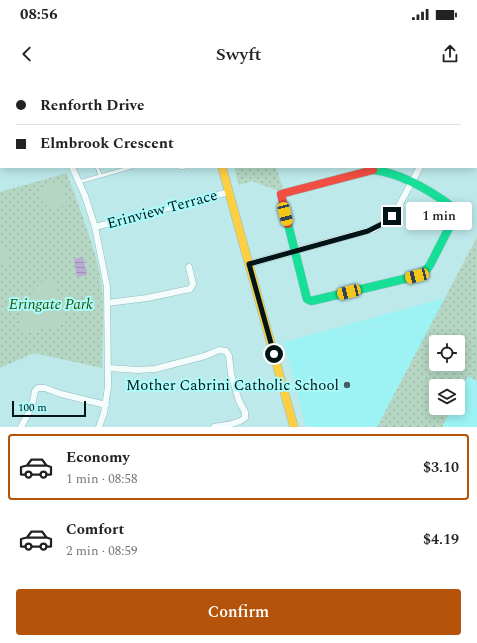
<!DOCTYPE html>
<html lang="en">
<head>
<meta charset="utf-8">
<style>
	:root { --surface:#fff; --page:#f6f6f6; --text:#222; --muted:#767676; --line:#e0e0e0; --accent:#b45309 }
	body { margin:0; font-family:Spectral,serif; background:var(--page); color:var(--text); height:100vh; display:flex; flex-direction:column; font-size:15px; white-space:nowrap }
	* { box-sizing:border-box; margin:0 }
	p { font-size:13px; color:var(--muted) }
	.icon { flex:none; width:22px; height:22px; fill:none; stroke:currentColor; stroke-width:2; stroke-linecap:round; stroke-linejoin:round }
	.map { position:relative; height:347px; overflow:hidden }
	.sheet { display:flex; flex-direction:column; background:var(--surface); flex:1 }
	.sheet>* { flex:none }
	.guide { position:absolute; left:0px; top:0px; width:477px; height:88px; box-shadow:0 2px 10px #0003; display:grid; align-content:center; height:88px; padding:0 16px; background:var(--surface) }
	.controls { position:absolute; left:429px; top:255px; display:grid; gap:8px }
	.controls a { display:grid; place-items:center; width:36px; height:36px; border-radius:4px; background:var(--surface); box-shadow:0 2px 10px #0003; font-size:20px }
	.scale { position:absolute; left:12px; bottom:10px; width:74px; box-sizing:border-box; padding-left:4px; border:2px solid #011516; border-top:0; font-size:11px; line-height:14px; white-space:nowrap; color:#011516; -webkit-text-stroke:3px #abfbfc; paint-order:stroke }
	.end { position:absolute; width:18px; height:18px; margin:-9px; border:5px solid #011516; background:#fff; box-shadow:0 0 0 2px #fff }
	.from { border-radius:50% }
	.bubble { position:absolute; height:28px; border-radius:4px; background:var(--surface); box-shadow:0 2px 10px #0003; font-size:13px; font-weight:600; line-height:28px; text-align:center }
	.car { position:absolute; width:12px; height:24px; margin:-12px -6px; border-radius:5px; box-shadow:0 0 3px 1px #0007; background:linear-gradient(#f5c518 24%,#345 0 40%,#f5c518 0 76%,#345 0 86%,#f5c518 0) }
	.guide b { display:flex; align-items:center; gap:14px; height:38px; font-size:15px }
	.guide b+b { border-top:1px solid var(--line) }
	.guide i { width:10px; height:10px; background:var(--text) }
	ul { padding:7px 0 0; list-style:none }
	li { display:flex; align-items:center; gap:12px; height:66px; margin:0 8px 6px; padding:0 8px; border:2px solid transparent; border-radius:4px }
	li div { flex:1 }
	li b { display:block; font-size:15px }
	li em { font-style:normal; font-weight:600 }
	li.current { border-color:var(--accent) }
	li>.icon { width:36px; height:36px; stroke-width:1.5 }
	.action { display:flex; gap:8px; margin-top:auto; padding:8px 16px }
	.action a { flex:1; height:46px; border-radius:4px; background:var(--accent); color:#fff; font-size:16px; font-weight:600; line-height:46px; text-align:center }
	.status { display:flex; justify-content:space-between; align-items:center; height:28px; padding:0 20px; background:var(--surface); direction:ltr }
	.status svg { height:11px; fill:currentColor }
	header { display:flex; justify-content:space-between; align-items:center; height:52px; padding:0 16px; background:var(--surface); font-size:18px; font-weight:600 }
	.map>svg:first-child { display:block }
	.built { fill:#9df2f3 }
	.green { fill:url(#green-dots); fill-rule:evenodd }
	.pitch { fill:#b4d6c2 }
	.water { fill:url(#water-rules) }
	.lines { fill:none; stroke-linecap:round; stroke-linejoin:round }
	.lane-casing { stroke:#94bcbd; stroke-width:4 }
	.street-casing { stroke:#94bcbd; stroke-width:7 }
	.fast-casing { stroke:#94bcbd; stroke-width:9 }
	.slow-casing { stroke:#94bcbd; stroke-width:9 }
	.jam-casing { stroke:#94bcbd; stroke-width:9 }
	.path { stroke:#cad8d8; stroke-width:1; stroke-dasharray:1 3; stroke-linecap:butt }
	.lane { stroke:#f5fcfc; stroke-width:3 }
	.street { stroke:#f5fcfc; stroke-width:6 }
	.fast { stroke:#16e098; stroke-width:8 }
	.slow { stroke:#ffcf43; stroke-width:8 }
	.jam { stroke:#f24e42; stroke-width:8 }
	.route { stroke:#011516; stroke-width:5 }
	.poi-dot { fill:#435f60; stroke:#abfbfc; stroke-width:1.5 }
	.labels { text-anchor:middle; stroke-width:4; stroke-linejoin:round; paint-order:stroke }
	.street-label { font-size:15px; fill:#011516; stroke:#abfbfc }
	.park-label { font-size:15px; font-style:italic; fill:#235500; stroke:#abfbfc }
	.poi-label { font-size:15px; fill:#011516; stroke:#abfbfc; text-anchor:end }
</style>
</head>
<body>
<div class="status"><b>08:56</b><svg viewBox="0 0 49 12"><path d="M0 12V9h3v3zM5 12V6h3v6zM10 12V3h3v9zM15 12V0h3v12zM26 1h20v11H26zM47 4h2v5h-2z"/></svg></div>
<header><svg class="icon" aria-label="back" viewBox="0 0 24 24"><path d="M15 5l-7 7 7 7"/></svg>Swyft<svg class="icon" aria-label="share" viewBox="0 0 24 24"><path d="M12 15V3M7 8l5-5 5 5M5 13v7h14v-7"/></svg></header>
<div class="map">
<svg width="477" height="347" viewBox="0 0 477 347">
	<defs>
		<pattern id="green-dots" width="8" height="8" patternUnits="userSpaceOnUse"><rect width="8" height="8" fill="#b4d6c2"/><path d="M2 2h.1M6 6h.1" fill="none" stroke="#99b7a6" stroke-width="1.8" stroke-linecap="round"/></pattern>
		<pattern id="water-rules" width="6" height="5" patternUnits="userSpaceOnUse"><rect width="6" height="5" fill="#baabd2"/><path d="M0 2.5h6" fill="none" stroke="#9e92b4"/></pattern>
	</defs>
	<rect width="100%" height="100%" fill="#bde9ea"/>
	<path class="built" d="M 445,218 L 377,347 L 306,347 L 284,262 Z
		M 469,295 L 477,301 L 477,347 L 442,347 L 452,328 L 458,328 L 458,316 Z"/>
	<path class="green" d="M 210,0 L 299,0 L 300,1 L 211,1 Z
		M 234,87 L 276,87 L 283,109 L 276,110 L 252,101 L 239,105 Z
		M 67,93 C 78,126 93,160 100,196 C 105,225 102,258 102,288 L 34,273 L 0,288 L 0,112 Z
		M 477,157 L 477,301 L 468,296 L 458,316 L 458,306 L 436,306 L 436,328 L 452,328 L 442,347 L 377,347 ZM 436,262 L 458,262 L 458,284 L 436,284 Z"/>
	<path class="pitch" d="M 59,101 L 62,105 L 67,122 L 59,128 C 44,129 39,121 39,108 Z
		M 0,168 C 5,172 10,174 7,183 L 0,186 Z
		M 52,196 L 66,242 L 65,244 L 21,254 C 19,228 29,208 52,196 Z"/>
	<path class="water" d="M 83,177 L 87,195 L 77,197 L 74,179 Z"/>
	<g class="lines">
		<defs>
			<path id="lane" d="M 61,0 L 62,1
				M 82,0 L 82,1
				M 66,1 L 68,0
				M 97,87 L 100,95
				M 178,87 L 182,88 L 186,87
				M 79,102 L 132,87"/>
			<path id="street" d="M 306,0 L 306,1
				M 360,0 L 360,1
				M 427,0 L 429,1
				M 466,1 L 466,0
				M 476,74 L 477,75
				M 72,87 L 85,116 L 95,147 L 107,207 L 108,307 L 104,333 L 99,347
				M 95,147 L 229,112
				M 249,184 L 374,149 L 388,140 L 396,131 L 420,87
				M 107,223 L 147,218 L 190,209 L 193,204 L 189,187
				M 109,288 L 138,290 L 155,289 L 205,276 L 219,270 L 226,271 L 229,276 L 231,294 L 239,321 L 245,332 L 245,338 C 236,345 224,345 214,347
				M 21,347 L 29,332 L 33,321 L 35,311 L 38,308 L 45,308 L 61,314 L 106,325"/>
			<path id="fast" d="M 109,1 L 112,0
				M 288,144 L 307,219 L 311,221 L 417,196 L 427,189 L 430,185 L 453,140 L 455,133 L 454,128 C 431,111 402,93 373,90"/>
			<path id="slow" d="M 13,0 L 13,1
				M 0,67 L 1,67
				M 222,87 L 294,347"/>
			<path id="jam" d="M 198,0 L 198,1
				M 288,144 L 281,114 L 373,90"/>
		</defs>
		<use href="#lane" class="lane-casing"/>
		<use href="#street" class="street-casing"/>
		<use href="#fast" class="fast-casing"/>
		<use href="#slow" class="slow-casing"/>
		<use href="#jam" class="jam-casing"/>
		<path class="path" d="M 74,1 L 74,0
			M 25,87 L 32,102
			M 237,100 L 251,99 L 276,109
			M 75,207 L 100,202
			M 0,240 L 80,121
			M 338,256 L 375,246 C 385,245 388,247 390,257
			M 327,259 L 329,267 L 342,274
			M 303,291 L 325,285 L 326,287
			M 293,304 L 317,297 L 308,265
			M 299,325 L 328,316
			M 379,347 L 477,163"/>
		<use href="#lane" class="lane"/>
		<use href="#street" class="street"/>
		<use href="#fast" class="fast"/>
		<use href="#slow" class="slow"/>
		<use href="#jam" class="jam"/>
	</g>
	<g class="lines">
		<path class="route" d="M 274,274 L 249,184 L 368,151 L 382,144 L 392,136"/>
	</g>
	<circle class="poi-dot" cx="347" cy="305" r="4"/>
	<g class="labels">
		<g class="street-label">
			<text transform="translate(162 129) rotate(-15)" y="5">Erinview Terrace</text>
		</g>
		<g class="park-label">
			<text x="51" y="229">Eringate Park</text>
		</g>
		<g class="poi-label">
			<text x="339" y="310">Mother Cabrini Catholic School</text>
		</g>
	</g>
</svg>
<div class="controls">
<a><svg class="icon" aria-label="locate" viewBox="0 0 24 24"><circle cx="12" cy="12" r="6"/><path d="M12 2v4M12 18v4M2 12h4M18 12h4"/></svg></a>
<a><svg class="icon" aria-label="layers" viewBox="0 0 24 24"><path d="M12 4l9 5-9 5-9-5zM3 14l9 5 9-5"/></svg></a>
</div>
<div class="scale">100 m</div>
<i class="end from" style="left:274px;top:274px"></i>
<i class="end" style="left:392px;top:136px"></i>
<div class="bubble" style="left:406px;top:122px;width:66px">1 min</div>
<i class="car" style="left:285px;top:134px;rotate:166deg"></i>
<i class="car" style="left:417px;top:196px;rotate:256deg"></i>
<i class="car" style="left:349px;top:212px;rotate:256deg"></i>
<div class="guide">
<b><i class="from"></i>Renforth Drive</b>
<b><i></i>Elmbrook Crescent</b>
</div>
</div>
<section class="sheet">
<ul>
<li class="current"><svg class="icon" aria-label="car" viewBox="0 0 24 24"><path d="M5 17H2v-5l4-1 3-4h7l3 4 3 1v5h-3M9 17h6M6 11h13"/><circle cx="7" cy="17" r="2"/><circle cx="17" cy="17" r="2"/></svg><div><b>Economy</b><p>1 min · 08:58</p></div><em>$3.10</em></li>
<li><svg class="icon" aria-label="car" viewBox="0 0 24 24"><path d="M5 17H2v-5l4-1 3-4h7l3 4 3 1v5h-3M9 17h6M6 11h13"/><circle cx="7" cy="17" r="2"/><circle cx="17" cy="17" r="2"/></svg><div><b>Comfort</b><p>2 min · 08:59</p></div><em>$4.19</em></li>
</ul>
<div class="action"><a>Confirm</a></div>
</section>
</body>
</html>
